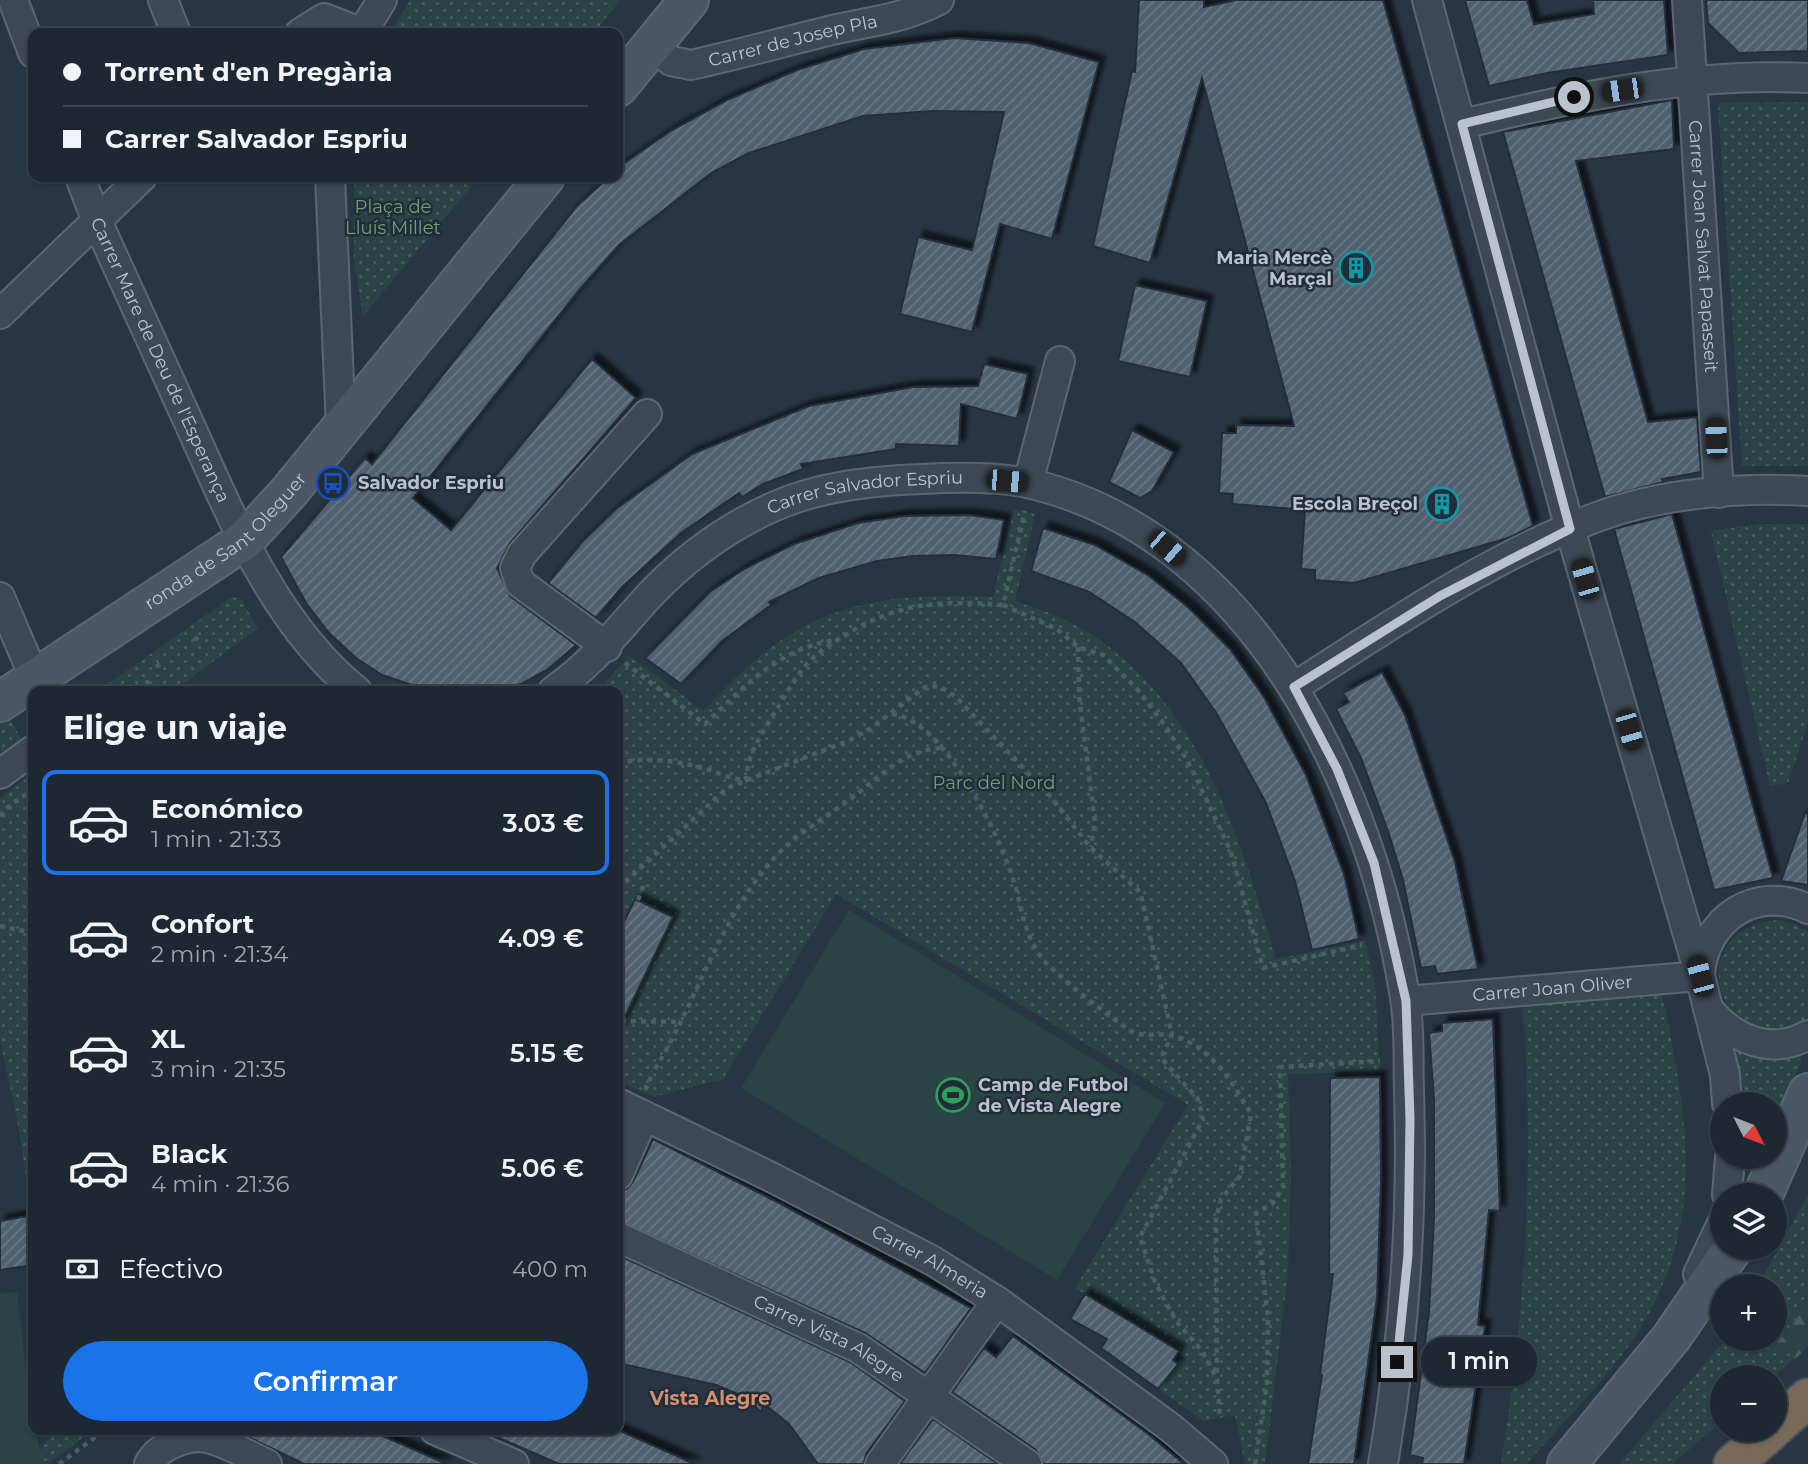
<!DOCTYPE html>
<html lang="es">
<head>
<meta charset="utf-8">
<style>
	:root { --surface:#1e2833; --page:#26303b; --text:#f1f3f6; --muted:#a1a6ac; --line:#3c444e; --accent:#1a73e8 }
	body { margin:0; font-family:Montserrat,sans-serif; background:var(--page); color:var(--text); height:100vh; display:flex; flex-direction:column; font-size:26px; white-space:nowrap }
	* { box-sizing:border-box; margin:0 }
	p { font-size:23px; color:var(--muted) }
	.icon { flex:none; width:38px; height:38px; fill:none; stroke:currentColor; stroke-width:2; stroke-linecap:round; stroke-linejoin:round }
	.map { position:relative; flex:1; overflow:hidden }
	.details { position:absolute; left:28px; top:686px; width:595px; height:749px; display:flex; flex-direction:column; background:var(--surface); border-radius:14px; box-shadow:0 2px 5px #0004,0 0 0 2px var(--line) }
	.details>* { flex:none }
	.banner { position:absolute; left:28px; top:28px; width:595px; height:154px; border-radius:14px; box-shadow:0 2px 5px #0004,0 0 0 2px var(--line); display:grid; align-content:center; height:154px; padding:0 35px; background:var(--surface) }
	.needle { width:46px; rotate:132deg }
	.fabs { position:absolute; left:1710px; top:1092px; display:grid; gap:14px }
	.fabs a { display:grid; place-items:center; width:77px; height:77px; border-radius:50%; background:var(--surface); box-shadow:0 2px 5px #0004,0 0 0 2px var(--line); font-size:35px }
	.end { position:absolute; width:32px; height:32px; margin:-16px; border:9px solid #bac3cd; background:#111; box-shadow:0 0 0 4px #111 }
	.from { border-radius:50% }
	.bubble { position:absolute; height:49px; border-radius:24px; background:var(--surface); box-shadow:0 2px 5px #0004,0 0 0 2px var(--line); font-size:23px; font-weight:600; line-height:49px; text-align:center }
	.car { position:absolute; width:21px; height:42px; margin:-21px -10px; border-radius:9px; box-shadow:0 0 5px 2px #0007; background:linear-gradient(#222 24%,#8ab4d8 0 40%,#222 0 76%,#8ab4d8 0 86%,#222 0) }
	.banner b { display:flex; align-items:center; gap:24px; height:66px; font-size:26px }
	.banner b+b { border-top:2px solid var(--line) }
	.banner i { width:18px; height:18px; background:var(--text) }
	ul { padding:0; list-style:none }
	li { display:flex; align-items:center; gap:21px; height:105px; margin:0 14px 10px; padding:0 21px; border:4px solid transparent; border-radius:14px }
	li div { flex:1 }
	li b { display:block; font-size:26px }
	li em { font-style:normal; font-weight:600 }
	li.active { border-color:var(--accent) }
	li>.icon { width:63px; height:63px; stroke-width:1.5 }
	h2 { padding:0 35px; font-size:32px; line-height:84px }
	.pay { display:flex; align-items:center; gap:18px; height:77px; padding:0 35px; font-size:26px }
	.pay p { margin-inline-start:auto }
	.cta { display:flex; gap:14px; margin-top:auto; padding:14px 35px }
	.cta a { flex:1; height:80px; border-radius:42px; background:var(--accent); color:#fff; font-size:28px; font-weight:600; line-height:80px; text-align:center }
	.map>svg:first-child { display:block }
	.grass { fill:url(#grass-dots) }
	.forest { fill:url(#forest-firs) }
	.pitch { fill:#2a4445 }
	.building { fill:url(#building-hatch); stroke:#232f3b; stroke-width:2; filter:url(#shadow) }
	.lines { fill:none; stroke-linecap:round; stroke-linejoin:round }
	.street-casing { stroke:#5b6671; stroke-width:32 }
	.secondary-casing { stroke:#5b6671; stroke-width:42 }
	.highway-casing { stroke:#47535e; stroke-width:42 }
	.path { stroke:#486061; stroke-width:4.5; stroke-dasharray:5 5; stroke-linecap:butt }
	.street { stroke:#3c4853; stroke-width:28 }
	.secondary { stroke:#4a5766; stroke-width:38 }
	.highway { stroke:#796959; stroke-width:38 }
	.route { stroke:#bac3cd; stroke-width:9 }
	.labels { text-anchor:middle; stroke-width:5; stroke-linejoin:round; paint-order:stroke }
	.street-label { font-size:18px; fill:#bac3cd; stroke:#212d39 }
	.park-label { font-size:18px; fill:#719d77; stroke:#212d39 }
	.poi-label { font-size:18px; font-weight:bold; fill:#bac3cd; stroke:#212d39; text-anchor:end }
	.neighbourhood-label { font-size:19px; font-weight:bold; fill:#d68f6b; stroke:#212d39 }
</style>
</head>
<body>
<div class="map">
<svg width="1808" height="1464" viewBox="0 0 1808 1464">
	<defs>
		<pattern id="grass-dots" width="8" height="8" patternUnits="userSpaceOnUse" patternTransform="scale(1.75)"><rect width="8" height="8" fill="#2a4445"/><path d="M2 2h.1M6 6h.1" fill="none" stroke="#475d5f" stroke-width="1.8" stroke-linecap="round"/></pattern>
		<pattern id="forest-firs" width="22" height="20" patternUnits="userSpaceOnUse" patternTransform="scale(1.75)"><rect width="22" height="20" fill="#2a4445"/><path d="M5 1l3.5 6h-7zM16 11l3.5 6h-7z" fill="#475d5f"/></pattern>
		<pattern id="building-hatch" width="6" height="6" patternUnits="userSpaceOnUse" patternTransform="scale(1.75)"><rect width="6" height="6" fill="#51616f"/><path d="M-1 1l2-2M0 6l6-6M5 7l2-2" fill="none" stroke="#687682"/></pattern>
		<filter id="shadow"><feDropShadow dx="6" dy="-6" stdDeviation="2" flood-color="#0009"/></filter>
	</defs>
	<rect width="100%" height="100%" fill="#283644"/>
	<path class="grass" d="M 410,0 L 620,0 L 594,33 L 391,33 Z
		M 1808,102 L 1808,466 L 1742,466 L 1718,103 Z
		M 354,177 L 479,177 L 363,316 L 354,261 Z
		M 1014,509 L 1035,514 L 1015,601 C 1034,608 1053,613 1070,622 C 1196,688 1239,834 1276,959 L 1365,941 L 1375,985 L 1380,1071 L 1288,1074 L 1291,1169 L 1288,1272 L 1265,1464 L 1245,1464 L 1235,1415 L 1204,1421 L 1158,1389 L 1179,1351 L 1075,1288 L 1188,1105 L 836,894 L 723,1079 L 654,1097 L 618,1082 L 618,691 L 597,691 L 629,656 L 704,711 C 793,610 861,591 993,597 Z
		M 1759,524 L 1808,524 L 1808,723 L 1788,783 L 1770,786 L 1711,531 Z
		M 232,597 L 240,598 L 258,628 L 174,691 L 115,691 L 109,683 Z
		M 7,714 L 22,740 L 21,745 L 0,759 L 0,721 Z
		M 28,777 L 33,777 L 33,1227 L 19,1129 L 0,1040 L 0,798 Z
		M 1778,920 L 1796,925 L 1808,932 L 1808,1020 C 1726,1075 1671,930 1778,920 Z
		M 1655,991 L 1661,995 L 1665,1008 C 1691,1134 1706,1240 1625,1351 C 1595,1391 1559,1427 1526,1464 L 1501,1464 C 1526,1310 1534,1163 1523,1007 Z
		M 1741,1049 L 1796,1052 L 1801,1056 L 1801,1063 L 1775,1128 L 1774,1104 L 1742,1104 L 1735,1059 L 1735,1052 Z
		M 1808,1195 L 1808,1304 L 1775,1345 L 1796,1358 L 1773,1377 L 1722,1377 L 1722,1421 L 1672,1464 L 1619,1464 L 1726,1339 L 1774,1339 L 1774,1286 L 1758,1286 Z
		M 55,1430 L 93,1430 L 48,1464 L 31,1464 Z"/>
	<path class="forest" d="M 1808,1304 L 1808,1347 L 1796,1358 L 1775,1345 Z"/>
	<path class="pitch" d="M 849,910 L 1165,1103 L 1057,1280 L 741,1088 Z
		M 17,1292 L 33,1430 L 36,1430 L 40,1453 L 31,1464 L 0,1464 L 0,1294 Z"/>
	<path class="building" d="M 1139,0 L 1204,0 L 1204,7 L 1236,0 L 1383,0 L 1533,526 L 1508,538 L 1354,583 L 1315,580 L 1315,570 L 1301,569 L 1305,510 L 1232,504 L 1233,494 L 1219,493 L 1222,433 L 1236,433 L 1236,425 L 1294,426 L 1202,78 L 1150,263 L 1093,246 L 1132,71 L 1135,72 Z
		M 1465,0 L 1527,0 L 1534,24 L 1594,14 L 1593,0 L 1664,0 L 1668,55 L 1547,73 L 1489,86 Z
		M 1706,0 L 1808,0 L 1808,51 L 1739,53 L 1708,23 Z
		M 954,38 L 1029,43 L 1099,62 L 1052,239 L 1000,224 L 972,332 L 900,314 L 918,237 L 972,250 L 1004,112 L 933,111 L 863,116 L 749,153 L 711,173 L 619,245 L 580,289 L 413,498 L 451,530 L 592,359 L 636,398 L 510,543 L 497,568 L 510,596 L 576,645 L 547,670 L 521,684 L 497,691 L 430,691 L 382,675 L 356,658 L 329,633 L 306,603 L 281,557 L 365,458 L 372,464 L 577,206 L 609,177 L 618,177 L 618,169 L 626,162 L 672,130 L 727,100 L 797,70 L 864,49 Z
		M 1672,100 L 1674,149 L 1576,161 L 1648,422 L 1697,417 L 1701,472 L 1662,479 L 1663,482 L 1605,497 L 1503,132 Z
		M 1135,285 L 1207,301 L 1190,377 L 1118,361 Z
		M 984,364 L 1028,374 L 1017,419 L 961,404 L 959,446 L 896,444 L 896,449 L 801,464 L 803,469 L 763,484 L 742,497 L 739,493 L 681,533 L 622,587 L 596,618 L 548,583 L 582,542 L 616,509 L 692,454 L 809,406 L 913,387 L 978,386 Z
		M 1132,430 L 1174,452 L 1152,491 L 1140,498 L 1109,482 Z
		M 1672,514 L 1773,878 L 1714,890 L 1614,529 Z
		M 970,515 L 1004,520 L 996,559 L 954,555 L 913,556 L 877,561 L 819,578 L 769,602 L 771,605 L 722,641 L 681,684 L 645,658 L 711,591 L 746,568 L 794,544 L 858,523 L 904,516 Z
		M 1043,528 L 1095,545 L 1149,576 L 1189,608 L 1230,649 L 1264,697 L 1306,775 L 1344,874 L 1359,939 L 1312,950 L 1295,881 L 1266,803 L 1217,714 L 1181,663 L 1135,622 L 1089,592 L 1031,571 Z
		M 1382,672 L 1405,715 L 1455,862 L 1478,969 L 1437,974 L 1435,966 L 1421,968 L 1403,880 L 1389,834 L 1361,758 L 1336,709 L 1349,702 L 1343,693 Z
		M 1805,813 L 1808,814 L 1808,885 L 1781,881 Z
		M 635,899 L 673,917 L 618,1031 L 618,934 Z
		M 1493,1019 L 1500,1211 L 1489,1210 L 1478,1325 L 1485,1326 L 1464,1464 L 1422,1464 L 1423,1458 L 1410,1455 L 1429,1312 L 1434,1218 L 1434,1099 L 1429,1033 L 1442,1031 L 1442,1023 Z
		M 1380,1077 L 1381,1182 L 1377,1298 L 1354,1464 L 1308,1464 L 1322,1375 L 1320,1375 L 1333,1274 L 1329,1274 L 1330,1078 Z
		M 653,1139 L 783,1205 L 971,1308 L 925,1373 L 865,1333 L 618,1221 L 618,1191 L 627,1189 L 633,1182 Z
		M 28,1216 L 33,1265 L 0,1270 L 0,1221 Z
		M 618,1255 L 850,1362 L 905,1401 L 866,1454 L 864,1464 L 818,1464 L 789,1424 L 764,1404 L 761,1412 L 743,1396 L 716,1385 L 618,1363 Z
		M 1085,1294 L 1179,1351 L 1173,1360 L 1178,1364 L 1158,1389 L 1101,1348 L 1107,1339 L 1070,1319 Z
		M 1013,1336 L 1147,1433 L 1184,1464 L 1043,1464 L 1036,1450 L 952,1392 L 984,1348 L 996,1357 Z
		M 933,1419 L 998,1464 L 900,1464 Z
		M 234,1430 L 369,1430 L 447,1464 L 304,1464 Z
		M 481,1430 L 618,1430 L 695,1464 L 559,1464 Z"/>
	<g class="lines">
		<defs>
			<g id="street">
				<path d="M 13,0 L 33,53"/>
				<path d="M 163,0 L 176,33"/>
				<path d="M 1427,0 L 1570,529 L 1700,976 L 1725,1075 L 1727,1104"/>
				<path id="s1" d="M 1687,0 L 1719,493"/>
				<path d="M 300,33 L 324,18 L 362,33"/>
				<path d="M 362,33 L 382,0"/>
				<path id="s2" d="M 652,45 L 671,61 L 691,65 C 736,55 780,43 824,32 C 864,22 902,20 939,0"/>
				<path d="M 1462,124 C 1575,97 1690,72 1808,78"/>
				<path id="s3" d="M 80,177 L 96,219 C 127,287 158,355 189,423 C 232,518 275,625 357,691"/>
				<path d="M 330,177 L 341,428"/>
				<path d="M 0,314 L 142,177"/>
				<path d="M 1028,483 L 1060,361"/>
				<path d="M 0,597 L 40,691"/>
				<path d="M 607,647 L 520,583 L 515,568 L 522,554 L 647,414"/>
				<path d="M 1294,687 C 1389,626 1491,556 1597,517 C 1662,493 1739,487 1808,491"/>
				<path id="s4" d="M 553,691 C 595,661 615,633 649,596 C 684,559 726,528 773,507 C 820,486 871,481 922,479 C 957,477 998,476 1032,484 C 1256,539 1372,789 1405,998 C 1410,1028 1408,1061 1409,1091 C 1413,1216 1404,1341 1383,1464"/>
				<path d="M 0,774 L 33,750"/>
				<path d="M 1700,974 C 1705,918 1756,884 1808,909"/>
				<path id="s5" d="M 1406,1001 L 1700,976"/>
				<path d="M 1708,1008 C 1732,1039 1771,1056 1808,1035"/>
				<path id="s6" d="M 618,1103 L 771,1177 L 933,1261 L 997,1301 L 1171,1428 L 1213,1464"/>
				<path d="M 618,1175 L 644,1116"/>
				<path d="M 1727,1195 L 1730,1157"/>
				<path id="s7" d="M 618,1237 L 858,1348 L 1027,1464"/>
				<path d="M 1698,1274 L 1722,1223"/>
				<path d="M 435,1430 L 514,1464"/>
				<path d="M 149,1464 C 159,1445 190,1433 211,1439 C 230,1444 249,1456 267,1464"/>
				<path d="M 880,1464 L 997,1301"/>
			</g>
			<g id="secondary">
				<path d="M 618,87 L 689,0"/>
				<path id="s8" d="M 0,702 L 245,540 L 289,492 L 545,177"/>
				<path d="M 1763,1195 L 1808,1093"/>
				<path d="M 1567,1464 L 1671,1338 L 1733,1248"/>
			</g>
			<path id="highway" d="M 1774,1428 L 1808,1398
				M 1733,1464 L 1772,1430"/>
		</defs>
		<use href="#street" class="street-casing"/>
		<use href="#secondary" class="secondary-casing"/>
		<use href="#highway" class="highway-casing"/>
		<path class="path" d="M 1003,605 L 1057,629 L 1078,647 L 1103,655 L 1137,689 L 1164,724 L 1191,767 L 1231,852 L 1263,968 L 1362,945
			M 194,640 L 200,636
			M 1078,647 L 1079,696 L 1095,822 L 1091,847
			M 625,663 L 705,724 C 745,686 780,647 837,640
			M 156,667 L 162,663
			M 147,680 L 148,691
			M 892,714 C 944,720 998,833 1013,879 C 1023,909 1022,931 1042,958 C 1051,971 1118,1024 1133,1032 C 1143,1037 1158,1033 1169,1035 C 1207,1041 1234,1084 1251,1114 L 1240,1176 L 1221,1199 L 1216,1219 L 1217,1378
			M 618,764 C 641,756 676,761 699,767 C 716,771 728,779 746,780 C 747,754 762,734 775,712 C 786,695 795,677 808,663 C 819,651 834,642 847,634 C 901,601 942,601 1003,605 L 1025,511
			M 0,816 L 11,804 L 33,790
			M 618,889 L 727,788 L 850,740 L 870,729 L 925,687 L 939,686 L 956,697 L 1050,796 L 1091,848 L 1138,890 L 1142,899 L 1172,1035 L 1161,1058 L 1198,1099 L 1203,1119 L 1140,1237 L 1155,1282 L 1176,1321 L 1202,1351 L 1217,1379 L 1220,1418
			M 638,900 L 645,882
			M 0,926 L 33,933
			M 621,1021 L 681,1022
			M 655,1069 C 698,999 720,916 777,855 C 802,829 834,813 862,790 C 887,770 906,751 940,748
			M 645,1090 L 651,1077
			M 59,1464 L 105,1430
			M 1255,1464 L 1267,1382 L 1268,1319 L 1256,1213 L 1273,1203 L 1283,1187 L 1280,1067 L 1380,1061"/>
		<use href="#street" class="street"/>
		<use href="#secondary" class="secondary"/>
		<use href="#highway" class="highway"/>
	</g>
	<g class="lines">
		<path class="route" d="M 1397,1362 L 1408,1255 L 1410,1119 L 1406,1001 L 1374,863 L 1337,769 L 1294,687 L 1440,596 L 1570,529 L 1462,124 L 1574,97"/>
	</g>
	<defs>
		<symbol id="building-ring" viewBox="-11 -11 22 22"><circle r="9.5" fill="#212d39" stroke="#0f9aa8" stroke-width="1.5"/><path d="M-4-6H4V6H1V3H-1V6H-4ZM-2.5-4.3h1.7v1.8h-1.7ZM.8-4.3h1.7v1.8H.8ZM-2.5-1h1.7V.8h-1.7ZM.8-1h1.7V.8H.8Z" fill="#0f9aa8"/></symbol>
		<symbol id="bus-ring" viewBox="-11 -11 22 22"><circle r="9.5" fill="#212d39" stroke="#1a4fb4" stroke-width="1.5"/><path d="M-5-6H5V4H4V6H2V4H-2V6H-4V4H-5ZM-3.5-4V0h7V-4ZM-3.5 1.2v1.5H-2V1.2ZM2 1.2v1.5H3.5V1.2Z" fill="#1a4fb4"/></symbol>
		<symbol id="stadium-ring" viewBox="-11 -11 22 22"><circle r="9.5" fill="#212d39" stroke="#2e9e5b" stroke-width="1.5"/><path d="M0-5a6.5 5 0 1 0 0 10a6.5 5 0 1 0 0-10ZM-3.5-1.8h7v3.6h-7Z" fill="#2e9e5b"/></symbol>
	</defs>
	<g fill-rule="evenodd">
		<use href="#building-ring" x="1337" y="249" width="38" height="38"/>
		<use href="#bus-ring" x="314" y="464" width="38" height="38"/>
		<use href="#building-ring" x="1423" y="485" width="38" height="38"/>
		<use href="#stadium-ring" x="934" y="1076" width="38" height="38"/>
	</g>
	<g class="labels">
		<g class="street-label">
			<text dy="6" stroke="none"><textPath href="#s2" startOffset="150">Carrer de Josep Pla</textPath></text>
			<text dy="6" stroke="none"><textPath href="#s1" startOffset="247">Carrer Joan Salvat Papasseit</textPath></text>
			<text dy="6" stroke="none"><textPath href="#s3" startOffset="200">Carrer Mare de Deu de l'Esperança</textPath></text>
			<text dy="6" stroke="none"><textPath href="#s4" startOffset="383">Carrer Salvador Espriu</textPath></text>
			<text dy="6" stroke="none"><textPath href="#s8" startOffset="278">ronda de Sant Oleguer</textPath></text>
			<text dy="6" stroke="none"><textPath href="#s5" startOffset="147">Carrer Joan Oliver</textPath></text>
			<text dy="6" stroke="none"><textPath href="#s6" startOffset="350">Carrer Almeria</textPath></text>
			<text dy="6" stroke="none"><textPath href="#s7" startOffset="234">Carrer Vista Alegre</textPath></text>
		</g>
		<g class="park-label">
			<text x="393" y="213">Plaça de<tspan x="393" dy="21">Lluís Millet</tspan></text>
			<text x="994" y="789">Parc del Nord</text>
		</g>
		<g class="poi-label">
			<text x="1332" y="264">Maria Mercè<tspan x="1332" dy="21">Marçal</tspan></text>
			<text x="358" y="489" text-anchor="start">Salvador Espriu</text>
			<text x="1418" y="510">Escola Breçol</text>
			<text x="978" y="1091" text-anchor="start">Camp de Futbol<tspan x="978" dy="21">de Vista Alegre</tspan></text>
		</g>
		<g class="neighbourhood-label">
			<text x="710" y="1405">Vista Alegre</text>
		</g>
	</g>
</svg>
<div class="fabs">
<a><svg class="needle" viewBox="-14 -14 28 28"><path d="M0-13l5 13h-10z" fill="#e53935"/><path d="M0 13l5-13h-10z" fill="#a1a6ac"/></svg></a>
<a><svg class="icon" aria-label="layers" viewBox="0 0 24 24"><path d="M12 4l9 5-9 5-9-5zM3 14l9 5 9-5"/></svg></a>
<a>+</a>
<a>−</a>
</div>
<i class="end from" style="left:1574px;top:97px"></i>
<i class="end" style="left:1397px;top:1362px"></i>
<div class="bubble" style="left:1421px;top:1337px;width:116px">1 min</div>
<i class="car" style="left:1622px;top:90px;rotate:262deg"></i>
<i class="car" style="left:1716px;top:438px;rotate:357deg"></i>
<i class="car" style="left:1007px;top:481px;rotate:95deg"></i>
<i class="car" style="left:1167px;top:548px;rotate:131deg"></i>
<i class="car" style="left:1585px;top:579px;rotate:344deg"></i>
<i class="car" style="left:1629px;top:730px;rotate:164deg"></i>
<i class="car" style="left:1700px;top:976px;rotate:345deg"></i>
<div class="banner">
<b><i class="from"></i>Torrent d'en Pregària</b>
<b><i></i>Carrer Salvador Espriu</b>
</div>
<section class="details">
<h2>Elige un viaje</h2>
<ul>
<li class="active"><svg class="icon" aria-label="car" viewBox="0 0 24 24"><path d="M5 17H2v-5l4-1 3-4h7l3 4 3 1v5h-3M9 17h6M6 11h13"/><circle cx="7" cy="17" r="2"/><circle cx="17" cy="17" r="2"/></svg><div><b>Económico</b><p>1 min · 21:33</p></div><em>3.03 €</em></li>
<li><svg class="icon" aria-label="car" viewBox="0 0 24 24"><path d="M5 17H2v-5l4-1 3-4h7l3 4 3 1v5h-3M9 17h6M6 11h13"/><circle cx="7" cy="17" r="2"/><circle cx="17" cy="17" r="2"/></svg><div><b>Confort</b><p>2 min · 21:34</p></div><em>4.09 €</em></li>
<li><svg class="icon" aria-label="car" viewBox="0 0 24 24"><path d="M5 17H2v-5l4-1 3-4h7l3 4 3 1v5h-3M9 17h6M6 11h13"/><circle cx="7" cy="17" r="2"/><circle cx="17" cy="17" r="2"/></svg><div><b>XL</b><p>3 min · 21:35</p></div><em>5.15 €</em></li>
<li><svg class="icon" aria-label="car" viewBox="0 0 24 24"><path d="M5 17H2v-5l4-1 3-4h7l3 4 3 1v5h-3M9 17h6M6 11h13"/><circle cx="7" cy="17" r="2"/><circle cx="17" cy="17" r="2"/></svg><div><b>Black</b><p>4 min · 21:36</p></div><em>5.06 €</em></li>
</ul>
<div class="pay"><svg class="icon" aria-label="cash" viewBox="0 0 24 24"><path d="M3 7h18v10H3z"/><circle cx="12" cy="12" r="2"/></svg>Efectivo<p>400 m</p></div>
<div class="cta"><a>Confirmar</a></div>
</section>
</div>
</body>
</html>
